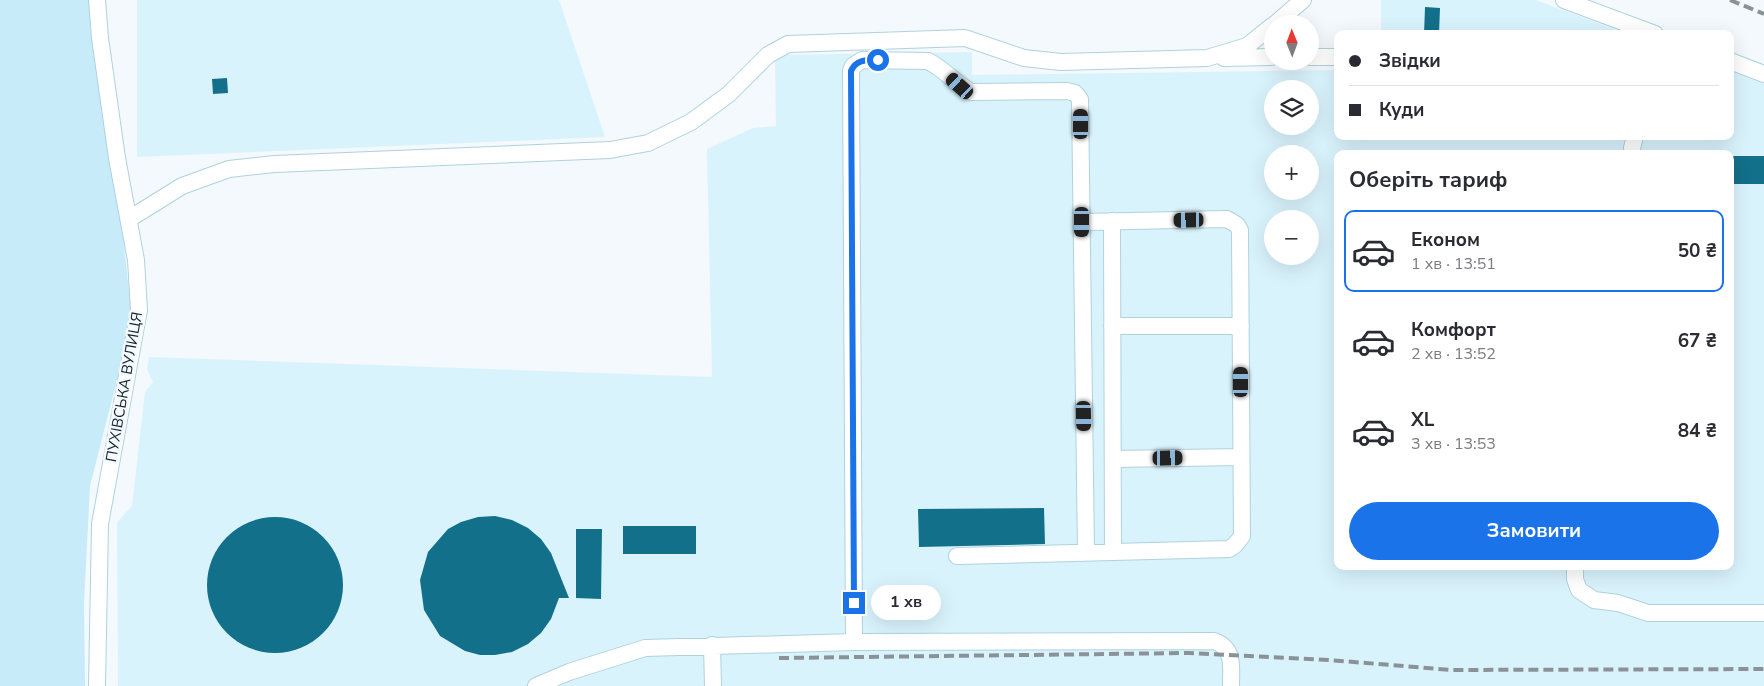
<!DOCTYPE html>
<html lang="uk">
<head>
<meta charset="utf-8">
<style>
	:root { --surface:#fff; --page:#f2f2f3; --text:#2b2b33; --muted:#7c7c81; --line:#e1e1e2; --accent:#1a73e8 }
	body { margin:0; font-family:"Nunito Sans",sans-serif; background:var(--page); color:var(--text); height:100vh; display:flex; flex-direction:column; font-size:19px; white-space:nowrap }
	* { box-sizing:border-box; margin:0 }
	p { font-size:16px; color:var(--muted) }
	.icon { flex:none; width:28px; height:28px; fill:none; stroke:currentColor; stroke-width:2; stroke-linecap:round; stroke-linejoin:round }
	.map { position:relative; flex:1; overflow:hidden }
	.panel { position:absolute; left:1334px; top:150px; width:400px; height:420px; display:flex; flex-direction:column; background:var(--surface); border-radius:10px; box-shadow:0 5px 20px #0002 }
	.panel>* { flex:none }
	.banner { position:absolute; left:1334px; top:30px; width:400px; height:110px; border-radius:10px; box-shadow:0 5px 20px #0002; display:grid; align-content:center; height:110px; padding:0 15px; background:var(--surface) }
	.needle { width:32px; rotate:359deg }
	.buttons { position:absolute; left:1264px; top:15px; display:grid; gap:10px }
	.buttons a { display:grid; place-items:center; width:55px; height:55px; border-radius:50%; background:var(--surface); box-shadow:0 5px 20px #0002; font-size:25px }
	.end { position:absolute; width:22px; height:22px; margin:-11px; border:6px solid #1a73e8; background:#fff; box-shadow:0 0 0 2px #fff }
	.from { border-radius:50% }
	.bubble { position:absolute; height:35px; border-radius:18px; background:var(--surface); box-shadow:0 5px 20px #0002; font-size:16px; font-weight:700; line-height:35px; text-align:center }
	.car { position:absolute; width:15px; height:30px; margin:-15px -8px; border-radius:6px; box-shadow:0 0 4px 1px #0007; background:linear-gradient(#222 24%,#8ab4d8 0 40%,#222 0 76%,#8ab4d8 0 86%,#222 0) }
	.banner b { display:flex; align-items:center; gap:18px; height:48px; font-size:19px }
	.banner b+b { border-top:1px solid var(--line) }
	.banner i { width:12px; height:12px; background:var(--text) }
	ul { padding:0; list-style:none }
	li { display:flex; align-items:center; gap:15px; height:82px; margin:0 10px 8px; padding:0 5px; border:2px solid transparent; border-radius:10px }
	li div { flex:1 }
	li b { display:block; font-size:19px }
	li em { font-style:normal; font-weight:700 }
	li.current { border-color:var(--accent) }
	li>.icon { width:45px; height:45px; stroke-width:1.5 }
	h2 { padding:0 15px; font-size:22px; line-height:60px }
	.button { display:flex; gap:10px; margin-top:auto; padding:10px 15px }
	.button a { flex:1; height:58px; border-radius:30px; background:var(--accent); color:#fff; font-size:20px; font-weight:700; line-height:58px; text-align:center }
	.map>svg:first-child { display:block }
	.built { fill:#d9f3fc; fill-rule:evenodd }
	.green { fill:#c7ebf8 }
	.building { fill:#13708a }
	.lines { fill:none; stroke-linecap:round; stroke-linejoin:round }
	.minor-casing { stroke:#afd2de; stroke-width:18 }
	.minor { stroke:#fff; stroke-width:16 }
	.rail { stroke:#899397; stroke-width:4; stroke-dasharray:10 5; stroke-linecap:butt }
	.route { stroke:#1a73e8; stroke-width:6 }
	.labels { text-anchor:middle; stroke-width:5; stroke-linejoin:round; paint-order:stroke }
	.street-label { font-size:15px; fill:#152227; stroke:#f3f9fc }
</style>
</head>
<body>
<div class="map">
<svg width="1764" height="686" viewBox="0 0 1764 686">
	<rect width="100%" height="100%" fill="#f3f9fc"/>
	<path class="built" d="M 137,0 L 559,0 L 605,137 L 137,157 Z
		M 1381,0 L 1536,0 L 1627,34 L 1381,34 Z
		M 972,52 L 972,75 L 1337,70 L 1338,136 L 1730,136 L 1730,71 L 1764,84 L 1764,686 L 118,686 L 117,522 L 132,506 L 145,392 L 153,382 L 147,369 L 149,357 L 712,377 L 707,149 L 753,128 L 776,126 L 775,55 ZM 1272,89 L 1310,89 L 1310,126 L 1272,126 ZM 1272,154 L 1310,154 L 1310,191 L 1272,191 ZM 1338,154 L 1730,154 L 1730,566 L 1338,566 ZM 1272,219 L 1310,219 L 1310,256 L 1272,256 Z"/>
	<path class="green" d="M 0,0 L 89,0 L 100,96 L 122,228 L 131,309 L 119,372 L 90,486 L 84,603 L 85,686 L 0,686 Z"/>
	<path class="building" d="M 1425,7 L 1440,8 L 1439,34 L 1424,34 Z
		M 227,78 L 228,93 L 213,94 L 212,79 Z
		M 1730,156 L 1764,156 L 1764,184 L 1730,184 Z
		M 1044,508 L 1045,544 L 919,547 L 918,509 Z
		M 495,516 L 512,520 L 528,528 L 541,539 L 551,553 L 569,598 L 559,598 L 551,619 L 541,633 L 528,644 L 512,652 L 495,655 L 480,655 L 465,651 L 440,636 L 424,610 L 420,580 L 428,552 L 448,529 L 461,522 L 478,517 Z
		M207 585a68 68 0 1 1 136 0a68 68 0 1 1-136 0Z
		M 623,526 L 696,526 L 696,554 L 623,554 Z
		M 576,529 L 602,529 L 601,599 L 576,598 Z"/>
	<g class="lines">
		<defs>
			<path id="minor" d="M 1564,0 L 1655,34
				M 1275,24 L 1303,0
				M 1310,57 L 1338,57
				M 1224,58 L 1272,57
				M 1730,61 L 1764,74
				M 1632,148 L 1635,136
				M 129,219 L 182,186 L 229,169 L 274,164 L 610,150 L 648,143 L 691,122 L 729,94 L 768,55 L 788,44 L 965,38 L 1024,58 L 1061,62 L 1207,58 L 1247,46 L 1272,26
				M 1112,221 L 1113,552
				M 1112,326 L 1241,326
				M 1113,459 L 1241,457
				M 957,556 L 1229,549 L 1235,545 L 1242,536 L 1240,230 L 1237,225 L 1227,219 L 1082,222
				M 1575,566 L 1575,579 L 1579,590 L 1594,600 L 1618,603 L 1648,613 L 1764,613
				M 854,642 L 851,71 L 853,66 L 862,60 L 928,61 C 944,69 955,83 971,92 L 1067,91 L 1075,93 L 1080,99 L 1086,553
				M 712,645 L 713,686
				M 97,686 L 100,524 L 139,310 L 136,260 L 117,158 L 100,38 L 97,0
				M 536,686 L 569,672 L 645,648 L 854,642 L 1214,641 C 1235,648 1231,668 1231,686"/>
		</defs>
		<use href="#minor" class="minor-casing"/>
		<use href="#minor" class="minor"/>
		<path class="rail" d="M 1730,0 L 1764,14
			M 779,658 L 1189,653 L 1329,660 L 1452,670 L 1764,669"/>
	</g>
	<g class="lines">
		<path class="route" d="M 854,603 L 851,71 C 856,59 867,60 878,60"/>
	</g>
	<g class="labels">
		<g class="street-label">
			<text transform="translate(124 387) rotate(-80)" y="5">ПУХІВСЬКА ВУЛИЦЯ</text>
		</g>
	</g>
</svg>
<div class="buttons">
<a><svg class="needle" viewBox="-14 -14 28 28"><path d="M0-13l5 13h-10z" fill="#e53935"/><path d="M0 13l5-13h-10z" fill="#7c7c81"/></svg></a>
<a><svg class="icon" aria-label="layers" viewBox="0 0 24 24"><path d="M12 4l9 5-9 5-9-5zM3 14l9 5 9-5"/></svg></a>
<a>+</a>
<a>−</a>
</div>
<i class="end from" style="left:878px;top:60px"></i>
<i class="end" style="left:854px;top:603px"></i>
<div class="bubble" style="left:871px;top:585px;width:70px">1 хв</div>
<i class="car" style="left:960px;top:86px;rotate:312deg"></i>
<i class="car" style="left:1081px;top:124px;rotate:0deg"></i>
<i class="car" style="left:1189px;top:220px;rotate:269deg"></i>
<i class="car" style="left:1082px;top:222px;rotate:180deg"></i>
<i class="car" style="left:1241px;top:382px;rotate:0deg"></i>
<i class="car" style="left:1084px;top:416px;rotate:179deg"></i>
<i class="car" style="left:1168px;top:458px;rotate:89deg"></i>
<div class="banner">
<b><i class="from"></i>Звідки</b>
<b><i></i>Куди</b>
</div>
<section class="panel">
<h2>Оберіть тариф</h2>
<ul>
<li class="current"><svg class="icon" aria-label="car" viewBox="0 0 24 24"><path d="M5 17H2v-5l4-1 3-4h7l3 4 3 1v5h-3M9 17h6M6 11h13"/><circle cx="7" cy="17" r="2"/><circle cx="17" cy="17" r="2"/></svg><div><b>Економ</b><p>1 хв · 13:51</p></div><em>50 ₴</em></li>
<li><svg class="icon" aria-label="car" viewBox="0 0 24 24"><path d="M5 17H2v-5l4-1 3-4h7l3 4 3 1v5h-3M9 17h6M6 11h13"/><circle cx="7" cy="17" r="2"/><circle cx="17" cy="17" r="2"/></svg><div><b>Комфорт</b><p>2 хв · 13:52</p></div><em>67 ₴</em></li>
<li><svg class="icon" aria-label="car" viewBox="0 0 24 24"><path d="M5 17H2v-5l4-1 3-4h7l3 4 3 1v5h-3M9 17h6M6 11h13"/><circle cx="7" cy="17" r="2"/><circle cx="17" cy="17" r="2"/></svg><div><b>XL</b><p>3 хв · 13:53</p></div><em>84 ₴</em></li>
</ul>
<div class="button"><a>Замовити</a></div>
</section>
</div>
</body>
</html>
